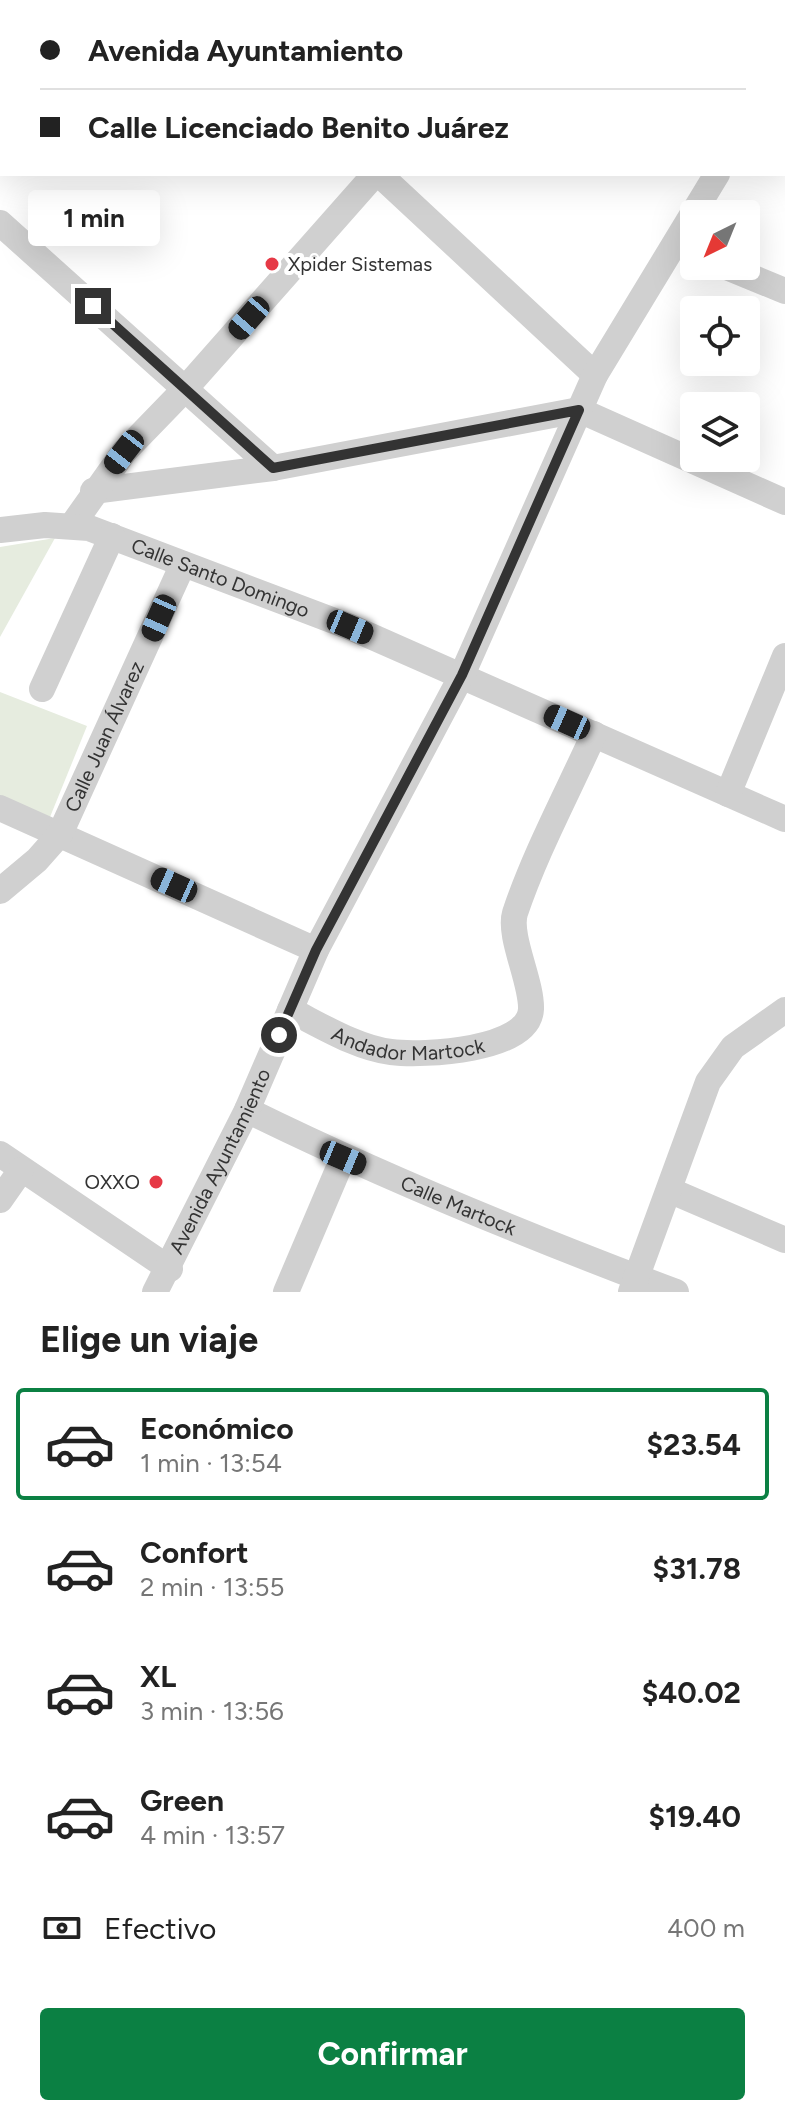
<!DOCTYPE html>
<html lang="es">
<head>
<meta charset="utf-8">
<style>
	:root { --surface:#fff; --page:#f2f2f2; --text:#222; --muted:#767676; --line:#e0e0e0; --accent:#0b8043 }
	body { margin:0; font-family:Figtree,sans-serif; background:var(--page); color:var(--text); height:100vh; display:flex; flex-direction:column; font-size:30px; white-space:nowrap }
	* { box-sizing:border-box; margin:0 }
	p { font-size:26px; color:var(--muted) }
	.icon { flex:none; width:44px; height:44px; fill:none; stroke:currentColor; stroke-width:2; stroke-linecap:round; stroke-linejoin:round }
	.map { position:relative; height:1292px; overflow:hidden }
	.drawer { display:flex; flex-direction:column; background:var(--surface); flex:1 }
	.drawer>* { flex:none }
	.top-card { position:absolute; left:0px; top:0px; width:786px; height:176px; box-shadow:0 8px 32px #0002; display:grid; align-content:center; height:176px; padding:0 40px; background:var(--surface) }
	.needle { width:52px; rotate:223deg }
	.tools { position:absolute; left:680px; top:200px; display:grid; gap:16px }
	.tools a { display:grid; place-items:center; width:80px; height:80px; border-radius:8px; background:var(--surface); box-shadow:0 8px 32px #0002; font-size:40px }
	.end { position:absolute; width:36px; height:36px; margin:-18px; border:10px solid #333; background:#fff; box-shadow:0 0 0 4px #fff }
	.from { border-radius:50% }
	.bubble { position:absolute; height:56px; border-radius:8px; background:var(--surface); box-shadow:0 8px 32px #0002; font-size:26px; font-weight:700; line-height:56px; text-align:center }
	.car { position:absolute; width:24px; height:48px; margin:-24px -12px; border-radius:10px; box-shadow:0 0 6px 2px #0007; background:linear-gradient(#222 24%,#8ab4d8 0 40%,#222 0 76%,#8ab4d8 0 86%,#222 0) }
	.top-card b { display:flex; align-items:center; gap:28px; height:76px; font-size:30px }
	.top-card b+b { border-top:2px solid var(--line) }
	.top-card i { width:20px; height:20px; background:var(--text) }
	ul { padding:0; list-style:none }
	li { display:flex; align-items:center; gap:24px; height:112px; margin:0 16px 12px; padding:0 24px; border:4px solid transparent; border-radius:8px }
	li div { flex:1 }
	li b { display:block; font-size:30px }
	li em { font-style:normal; font-weight:700 }
	li.on { border-color:var(--accent) }
	li>.icon { width:72px; height:72px; stroke-width:1.5 }
	h2 { padding:0 40px; font-size:36px; line-height:96px }
	.pay { display:flex; align-items:center; gap:20px; height:88px; padding:0 40px; font-size:30px }
	.pay p { margin-inline-start:auto }
	.cta { display:flex; gap:16px; margin-top:auto; padding:16px 40px }
	.cta a { flex:1; height:92px; border-radius:8px; background:var(--accent); color:#fff; font-size:32px; font-weight:700; line-height:92px; text-align:center }
	.map>svg:first-child { display:block }
	.green { fill:#e6ecdf }
	.lines { fill:none; stroke-linecap:round; stroke-linejoin:round }
	.minor { stroke:#d0d0d0; stroke-width:26 }
	.route { stroke:#333; stroke-width:10 }
	.poi-dot { fill:#e63946; stroke:#fff; stroke-width:3 }
	.labels { text-anchor:middle; stroke-width:8; stroke-linejoin:round; paint-order:stroke }
	.poi-label { font-size:20px; fill:#333; stroke:#fff; text-anchor:start }
	.street-label { font-size:20px; fill:#333; stroke:#fff }
</style>
</head>
<body>
<div class="map">
<svg width="785" height="1292" viewBox="0 0 785 1292">
	<rect width="100%" height="100%" fill="#fff"/>
	<path class="green" d="M 55,538 L 0,637 L 0,547 Z
		M 0,692 L 87,726 L 50,817 L 0,796 Z"/>
	<g class="lines">
		<g class="minor">
			<path d="M 192,0 L 194,2"/>
			<path d="M 624,0 L 626,2"/>
			<path d="M 140,2 L 142,0"/>
			<path d="M 527,2 L 529,0"/>
			<path d="M 784,70 L 785,69"/>
			<path d="M 0,161 L 2,158"/>
			<path d="M 379,174 L 595,375"/>
			<path d="M 0,223 L 273,468"/>
			<path d="M 724,266 L 785,291"/>
			<path d="M 93,491 L 273,468 L 579,410 L 785,502"/>
			<path d="M 73,524 L 124,452 L 185,389 L 375,174"/>
			<path id="s1" d="M 0,530 L 45,525 L 89,528 L 350,627 L 785,819"/>
			<path d="M 42,689 L 112,536"/>
			<path d="M 728,794 L 785,656"/>
			<path d="M 0,808 L 316,950"/>
			<path id="s2" d="M 0,891 L 37,860 L 60,834 L 183,564"/>
			<path id="s3" d="M 290,1010 C 320,1025 357,1048 391,1052 C 423,1056 529,1051 531,1009 C 532,982 508,936 515,913 C 535,853 568,792 594,734"/>
			<path id="s4" d="M 247,1110 C 387,1179 530,1237 676,1292"/>
			<path d="M 0,1154 L 170,1269"/>
			<path d="M 669,1190 L 785,1240"/>
			<path d="M 0,1200 L 21,1170"/>
			<path id="s5" d="M 155,1292 L 247,1110 L 316,950 L 462,675 L 595,375 L 717,174"/>
			<path d="M 286,1292 L 343,1158"/>
			<path d="M 631,1292 L 708,1082 L 733,1047 L 785,1010"/>
		</g>
	</g>
	<g class="lines">
		<path class="route" d="M 93,306 L 273,468 L 579,410 L 462,675 L 316,950 L 279,1035"/>
	</g>
	<g class="poi-dot">
		<circle cx="272" cy="264" r="8"/>
		<circle cx="156" cy="1182" r="8"/>
	</g>
	<g class="labels">
		<g class="poi-label">
			<text x="288" y="271">Xpider Sistemas</text>
			<text x="140" y="1189" text-anchor="end">OXXO</text>
		</g>
		<g class="street-label">
			<text dy="7" stroke="none"><textPath href="#s1" startOffset="230">Calle Santo Domingo</textPath></text>
			<text dy="7" stroke="none"><textPath href="#s2" startOffset="190">Calle Juan Álvarez</textPath></text>
			<text dy="7" stroke="none"><textPath href="#s3" startOffset="126">Andador Martock</textPath></text>
			<text dy="7" stroke="none"><textPath href="#s5" startOffset="146">Avenida Ayuntamiento</textPath></text>
			<text dy="7" stroke="none"><textPath href="#s4" startOffset="232">Calle Martock</textPath></text>
		</g>
	</g>
</svg>
<div class="tools">
<a><svg class="needle" viewBox="-14 -14 28 28"><path d="M0-13l5 13h-10z" fill="#e53935"/><path d="M0 13l5-13h-10z" fill="#767676"/></svg></a>
<a><svg class="icon" aria-label="locate" viewBox="0 0 24 24"><circle cx="12" cy="12" r="6"/><path d="M12 2v4M12 18v4M2 12h4M18 12h4"/></svg></a>
<a><svg class="icon" aria-label="layers" viewBox="0 0 24 24"><path d="M12 4l9 5-9 5-9-5zM3 14l9 5 9-5"/></svg></a>
</div>
<i class="end from" style="left:279px;top:1035px"></i>
<i class="end" style="left:93px;top:306px"></i>
<div class="bubble" style="left:28px;top:190px;width:132px">1 min</div>
<i class="car" style="left:249px;top:318px;rotate:221deg"></i>
<i class="car" style="left:124px;top:452px;rotate:218deg"></i>
<i class="car" style="left:159px;top:618px;rotate:204deg"></i>
<i class="car" style="left:350px;top:627px;rotate:113deg"></i>
<i class="car" style="left:567px;top:722px;rotate:294deg"></i>
<i class="car" style="left:174px;top:885px;rotate:294deg"></i>
<i class="car" style="left:343px;top:1158px;rotate:113deg"></i>
<div class="top-card">
<b><i class="from"></i>Avenida Ayuntamiento</b>
<b><i></i>Calle Licenciado Benito Juárez</b>
</div>
</div>
<section class="drawer">
<h2>Elige un viaje</h2>
<ul>
<li class="on"><svg class="icon" aria-label="car" viewBox="0 0 24 24"><path d="M5 17H2v-5l4-1 3-4h7l3 4 3 1v5h-3M9 17h6M6 11h13"/><circle cx="7" cy="17" r="2"/><circle cx="17" cy="17" r="2"/></svg><div><b>Económico</b><p>1 min · 13:54</p></div><em>$23.54</em></li>
<li><svg class="icon" aria-label="car" viewBox="0 0 24 24"><path d="M5 17H2v-5l4-1 3-4h7l3 4 3 1v5h-3M9 17h6M6 11h13"/><circle cx="7" cy="17" r="2"/><circle cx="17" cy="17" r="2"/></svg><div><b>Confort</b><p>2 min · 13:55</p></div><em>$31.78</em></li>
<li><svg class="icon" aria-label="car" viewBox="0 0 24 24"><path d="M5 17H2v-5l4-1 3-4h7l3 4 3 1v5h-3M9 17h6M6 11h13"/><circle cx="7" cy="17" r="2"/><circle cx="17" cy="17" r="2"/></svg><div><b>XL</b><p>3 min · 13:56</p></div><em>$40.02</em></li>
<li><svg class="icon" aria-label="car" viewBox="0 0 24 24"><path d="M5 17H2v-5l4-1 3-4h7l3 4 3 1v5h-3M9 17h6M6 11h13"/><circle cx="7" cy="17" r="2"/><circle cx="17" cy="17" r="2"/></svg><div><b>Green</b><p>4 min · 13:57</p></div><em>$19.40</em></li>
</ul>
<div class="pay"><svg class="icon" aria-label="cash" viewBox="0 0 24 24"><path d="M3 7h18v10H3z"/><circle cx="12" cy="12" r="2"/></svg>Efectivo<p>400 m</p></div>
<div class="cta"><a>Confirmar</a></div>
</section>
</body>
</html>
